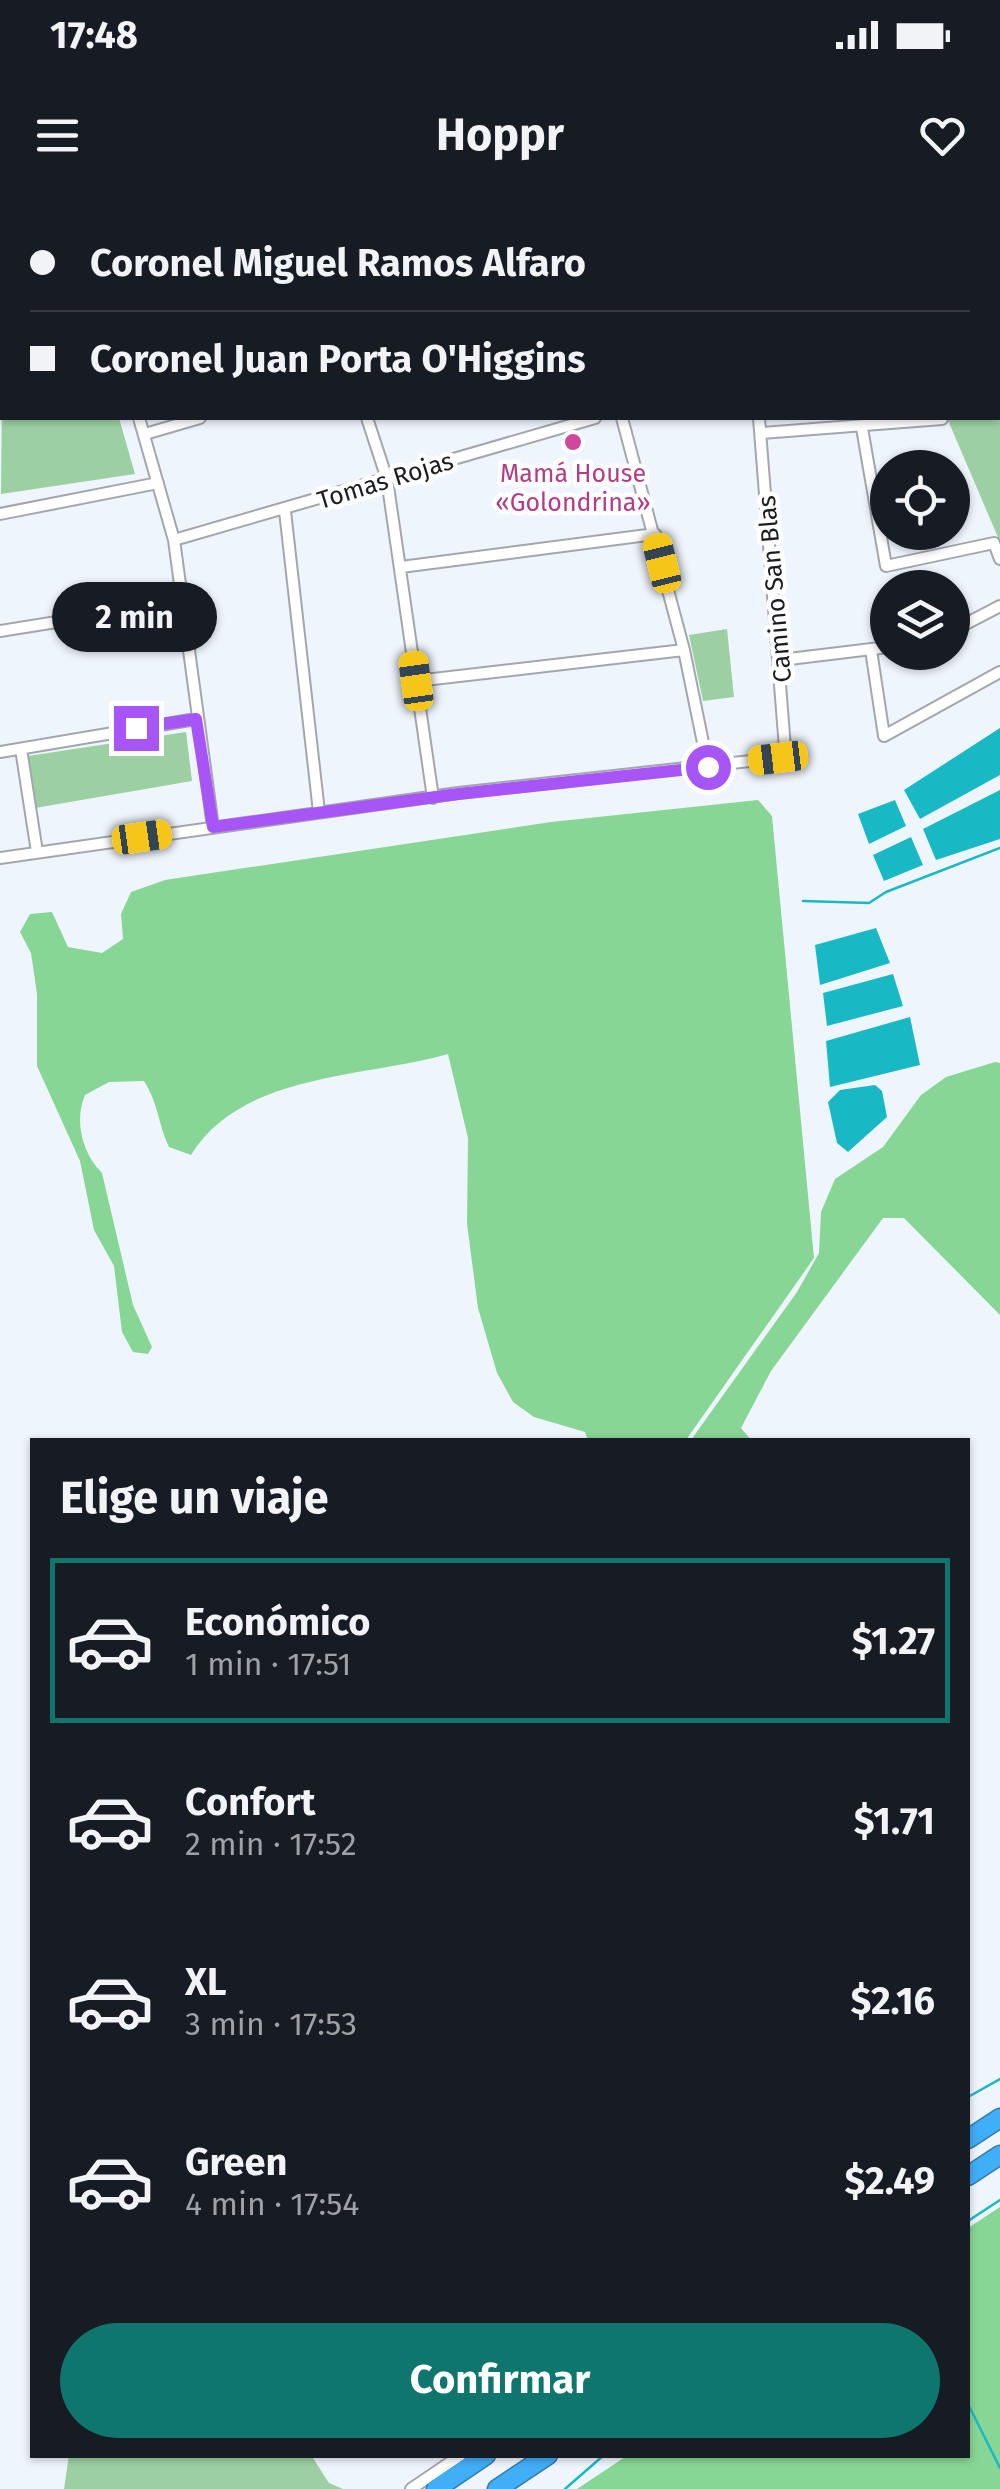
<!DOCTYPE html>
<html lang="es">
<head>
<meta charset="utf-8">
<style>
	:root { --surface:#171b24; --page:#242831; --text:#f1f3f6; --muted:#9ea1a6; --line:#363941; --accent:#0f766e }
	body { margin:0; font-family:"Fira Sans",sans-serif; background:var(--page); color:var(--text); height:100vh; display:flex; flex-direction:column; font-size:38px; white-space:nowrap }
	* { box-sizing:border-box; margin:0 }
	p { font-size:32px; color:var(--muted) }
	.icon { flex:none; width:55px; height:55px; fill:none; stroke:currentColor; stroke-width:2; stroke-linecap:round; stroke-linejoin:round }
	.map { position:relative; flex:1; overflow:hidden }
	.sheet { position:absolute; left:30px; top:1238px; width:940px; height:1020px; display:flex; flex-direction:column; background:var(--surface); border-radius:0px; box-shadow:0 2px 8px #0004 }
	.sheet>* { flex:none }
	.banner { position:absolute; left:0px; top:0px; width:1000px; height:220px; box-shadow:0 2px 8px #0004; display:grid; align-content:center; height:220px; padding:0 30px; background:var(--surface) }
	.tools { position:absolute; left:870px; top:250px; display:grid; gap:20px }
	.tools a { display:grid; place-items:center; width:100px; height:100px; border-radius:50%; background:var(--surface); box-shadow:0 2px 8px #0004; font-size:50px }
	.end { position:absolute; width:45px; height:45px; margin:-22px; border:12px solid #a855f7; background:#fff; box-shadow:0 0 0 5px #fff }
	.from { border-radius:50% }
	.bubble { position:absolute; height:70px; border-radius:35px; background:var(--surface); box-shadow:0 2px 8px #0004; font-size:32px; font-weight:700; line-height:70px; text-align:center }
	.car { position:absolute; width:30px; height:60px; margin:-30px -15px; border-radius:12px; box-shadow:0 0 8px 2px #0007; background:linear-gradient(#f5c518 24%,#345 0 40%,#f5c518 0 76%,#345 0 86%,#f5c518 0) }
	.banner b { display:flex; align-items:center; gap:35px; height:95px; font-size:38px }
	.banner b+b { border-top:2px solid var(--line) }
	.banner i { width:25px; height:25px; background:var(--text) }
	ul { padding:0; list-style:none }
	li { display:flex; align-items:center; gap:30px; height:165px; margin:0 20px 15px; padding:0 10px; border:5px solid transparent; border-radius:0px }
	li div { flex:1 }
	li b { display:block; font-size:38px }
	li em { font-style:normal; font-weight:700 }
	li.active { border-color:var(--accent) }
	li>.icon { width:90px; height:90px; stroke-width:1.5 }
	h2 { padding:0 30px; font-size:45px; line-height:120px }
	.cta { display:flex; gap:20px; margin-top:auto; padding:20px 30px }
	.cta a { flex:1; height:115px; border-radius:60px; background:var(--accent); color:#fff; font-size:40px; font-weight:700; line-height:115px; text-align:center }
	.status { display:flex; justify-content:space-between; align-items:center; height:70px; padding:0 50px; background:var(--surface); direction:ltr }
	.status svg { height:28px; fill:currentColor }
	header { display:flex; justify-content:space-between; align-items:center; height:130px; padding:0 30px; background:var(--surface); font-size:45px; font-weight:700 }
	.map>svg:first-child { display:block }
	.green { fill:#9cd0a3 }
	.forest { fill:#88d695 }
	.water { fill:#18b9c5 }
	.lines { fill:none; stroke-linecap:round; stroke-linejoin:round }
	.stream { stroke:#18b9c5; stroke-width:2.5 }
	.street-casing { stroke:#a2a7ae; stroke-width:14 }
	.highway-casing { stroke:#337bac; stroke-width:21 }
	.street { stroke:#fff; stroke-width:10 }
	.highway { stroke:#41aef8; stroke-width:18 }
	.route { stroke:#a855f7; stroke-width:12 }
	.hotel-dot { fill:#d1479c; stroke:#fff; stroke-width:4 }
	.labels { text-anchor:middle; stroke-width:9; stroke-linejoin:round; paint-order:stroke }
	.hotel-label { font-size:25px; fill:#b23c85; stroke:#fff }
	.street-label { font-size:25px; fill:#1a1c1f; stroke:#fff }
</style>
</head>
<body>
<div class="status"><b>17:48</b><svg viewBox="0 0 49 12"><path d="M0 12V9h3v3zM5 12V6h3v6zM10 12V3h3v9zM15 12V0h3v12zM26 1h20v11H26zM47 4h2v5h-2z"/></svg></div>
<header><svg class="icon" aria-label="menu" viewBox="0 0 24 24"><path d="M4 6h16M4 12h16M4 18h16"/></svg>Hoppr<svg class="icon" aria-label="heart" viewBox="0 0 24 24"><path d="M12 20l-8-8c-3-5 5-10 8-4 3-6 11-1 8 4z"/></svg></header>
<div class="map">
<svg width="1000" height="2289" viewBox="0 0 1000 2289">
	<rect width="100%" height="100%" fill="#eff5fc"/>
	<path class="green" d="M 856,0 L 1000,0 L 1000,342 L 947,218 L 998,218 L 998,2 Z
		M 2,190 L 2,218 L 119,218 L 135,274 L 1,294 Z
		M 727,429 L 734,497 L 703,501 L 689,435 Z
		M 186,532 L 192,581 L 35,608 L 28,556 Z
		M 69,2255 L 311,2255 L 329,2283 L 343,2289 L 64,2289 Z"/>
	<path class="forest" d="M 758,600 L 772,616 L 814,1058 L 686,1240 L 588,1240 L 585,1232 L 534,1217 L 513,1202 L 497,1173 L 478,1108 L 467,1024 L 468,938 L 448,854 C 363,878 241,873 191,955 L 169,947 C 158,924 158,902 144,881 L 109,882 L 85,895 C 74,921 82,953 102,973 L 133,1105 L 152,1147 L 148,1154 L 133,1152 L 122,1132 L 114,1066 L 94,1030 L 80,961 L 37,866 L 37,794 L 31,753 L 20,732 L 30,714 L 52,712 L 68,747 L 102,753 L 123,739 L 121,714 L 131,692 L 165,680 L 551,622 Z
		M 995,862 L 1000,863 L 1000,1115 L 904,1018 L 883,1018 L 771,1171 L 741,1228 L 751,1240 L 691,1240 L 797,1092 L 819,1053 L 821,1012 L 835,979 L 883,947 L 921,895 L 946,877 Z
		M 1000,2007 L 1000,2289 L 577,2289 L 628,2255 L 968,2255 L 968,2028 Z"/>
	<path class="water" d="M 1000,528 L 1000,575 L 920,619 L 904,590 Z
		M 1000,590 L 1000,639 L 936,660 L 923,629 Z
		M 895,600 L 906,626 L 869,644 L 858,614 Z
		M 911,637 L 923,665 L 884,681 L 873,655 Z
		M 876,728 L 890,763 L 820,785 L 815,745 Z
		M 893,774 L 903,806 L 827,826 L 823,793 Z
		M 910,817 L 920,865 L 830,887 L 826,841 Z
		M 875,885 L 882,891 L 887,917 L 848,952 L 837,943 L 828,902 L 840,890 Z"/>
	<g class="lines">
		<path class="stream" d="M 894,2 L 897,0
			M 998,183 L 1000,182
			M 803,701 L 869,703 L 886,692 L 1000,648
			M 968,1897 L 1000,1879
			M 968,2021 L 1000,2000
			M 968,2204 L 1000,2268
			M 565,2289 L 604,2255"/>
		<defs>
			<path id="street" d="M 12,0 L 13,2
				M 25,0 L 26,2
				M 304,0 L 304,2
				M 557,0 L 557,2
				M 726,0 L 727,2
				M 147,2 L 155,0
				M 531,2 L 539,0
				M 0,180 L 2,178
				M 139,218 L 174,340 L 213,627
				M 367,218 L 387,279 L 433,598
				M 622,218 L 684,450 L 708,567
				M 862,228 L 886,366 L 994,343 L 1000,359
				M 761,233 L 942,219
				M 145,234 L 200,218
				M 285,311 L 319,612
				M 0,314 L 158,283
				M 174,340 L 595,218
				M 401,367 L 655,334
				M 0,431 L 181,402
				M 952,431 L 1000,406
				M 871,450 L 884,536 L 1000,472
				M 781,460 L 888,447
				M 416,481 L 684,450
				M 21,549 L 37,652
				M 0,552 L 196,519
				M 0,658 L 458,593 L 778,558 L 785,548 L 759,218
				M 411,2289 L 461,2255"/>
			<path id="highway" d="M 968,1939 L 1000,1918
				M 968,1976 L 1000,1955
				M 436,2289 L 486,2255
				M 497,2289 L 548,2255"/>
		</defs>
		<use href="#street" class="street-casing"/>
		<use href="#highway" class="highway-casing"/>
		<use href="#street" class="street"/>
		<use href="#highway" class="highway"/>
	</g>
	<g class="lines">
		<path class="route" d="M 136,528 L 196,519 L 213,627 L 458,594 L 708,567"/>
	</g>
	<circle class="hotel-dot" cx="573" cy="242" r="10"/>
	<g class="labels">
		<g class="hotel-label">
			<text x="573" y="282">Mamá House<tspan x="573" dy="29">«Golondrina»</tspan></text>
		</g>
		<g class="street-label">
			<text transform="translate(385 280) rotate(-17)" y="9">Tomas Rojas</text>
			<text transform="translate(774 389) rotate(-95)" y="9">Camino San Blas</text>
		</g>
	</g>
</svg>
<div class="tools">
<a><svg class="icon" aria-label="locate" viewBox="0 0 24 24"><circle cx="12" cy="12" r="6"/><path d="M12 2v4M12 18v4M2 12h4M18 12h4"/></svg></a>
<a><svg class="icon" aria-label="layers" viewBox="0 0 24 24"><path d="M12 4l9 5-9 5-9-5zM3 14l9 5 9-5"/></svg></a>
</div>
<i class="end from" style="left:708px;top:567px"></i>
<i class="end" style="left:136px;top:528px"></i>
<div class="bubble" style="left:52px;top:382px;width:165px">2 min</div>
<i class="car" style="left:662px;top:363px;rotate:346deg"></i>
<i class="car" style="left:416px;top:481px;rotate:352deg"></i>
<i class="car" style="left:778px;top:558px;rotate:263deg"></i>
<i class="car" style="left:142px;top:637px;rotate:82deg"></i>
<div class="banner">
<b><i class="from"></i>Coronel Miguel Ramos Alfaro</b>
<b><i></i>Coronel Juan Porta O'Higgins</b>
</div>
<section class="sheet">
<h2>Elige un viaje</h2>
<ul>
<li class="active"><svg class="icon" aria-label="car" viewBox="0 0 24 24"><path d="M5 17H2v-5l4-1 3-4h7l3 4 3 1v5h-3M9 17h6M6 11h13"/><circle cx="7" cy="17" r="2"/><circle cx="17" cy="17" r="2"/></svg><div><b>Económico</b><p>1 min · 17:51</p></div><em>$1.27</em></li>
<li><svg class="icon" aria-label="car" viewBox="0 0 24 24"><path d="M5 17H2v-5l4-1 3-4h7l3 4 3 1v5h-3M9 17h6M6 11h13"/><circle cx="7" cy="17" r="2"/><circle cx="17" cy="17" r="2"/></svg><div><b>Confort</b><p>2 min · 17:52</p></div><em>$1.71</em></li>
<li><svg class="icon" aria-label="car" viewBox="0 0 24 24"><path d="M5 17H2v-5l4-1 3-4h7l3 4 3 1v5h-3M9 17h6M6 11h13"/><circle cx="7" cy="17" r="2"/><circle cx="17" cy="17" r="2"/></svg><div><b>XL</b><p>3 min · 17:53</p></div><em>$2.16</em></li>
<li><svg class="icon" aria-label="car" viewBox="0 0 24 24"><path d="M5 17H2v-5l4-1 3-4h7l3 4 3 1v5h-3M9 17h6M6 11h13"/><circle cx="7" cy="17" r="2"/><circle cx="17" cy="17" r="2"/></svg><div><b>Green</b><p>4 min · 17:54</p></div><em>$2.49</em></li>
</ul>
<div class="cta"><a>Confirmar</a></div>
</section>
</div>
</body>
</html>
